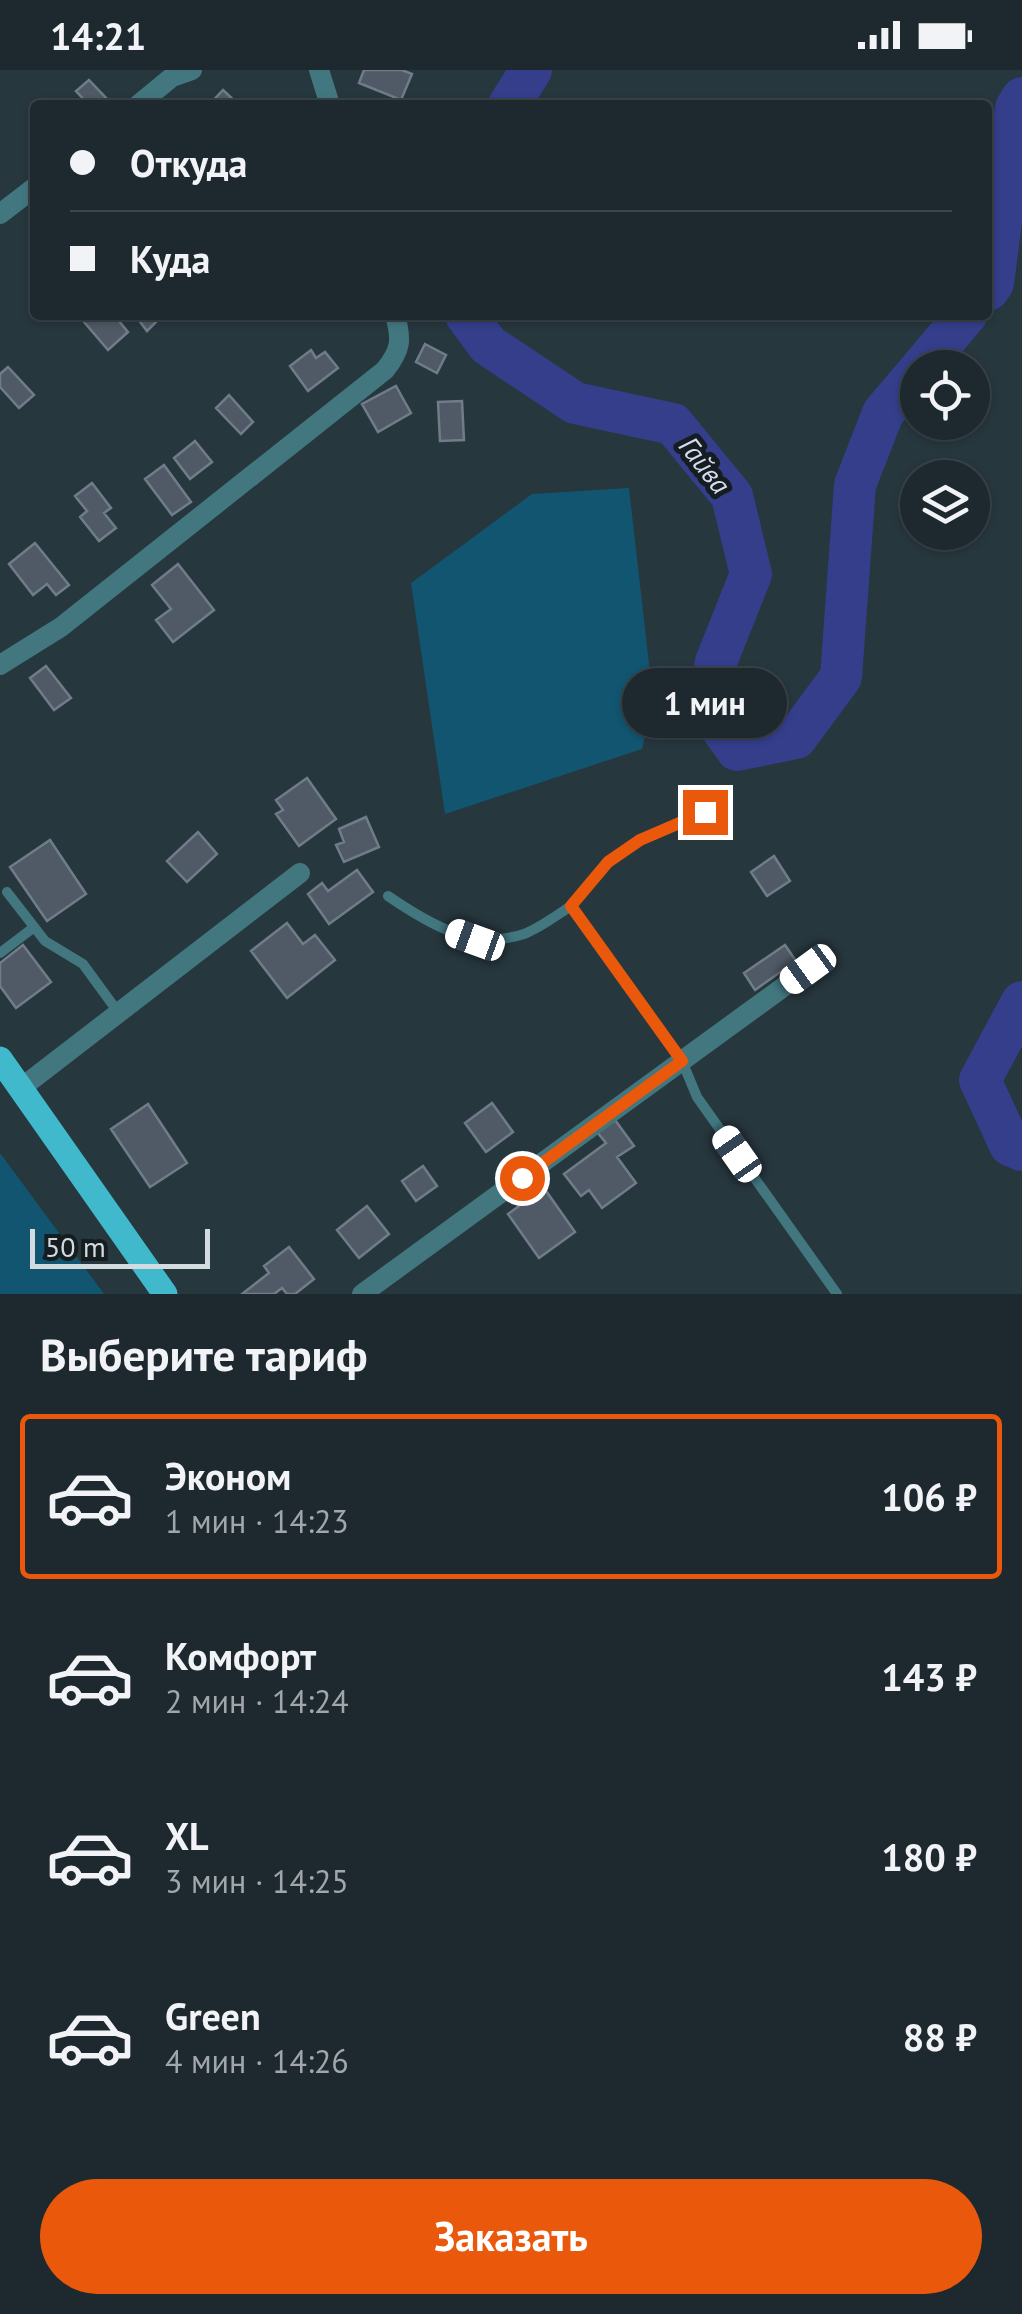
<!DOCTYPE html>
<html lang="ru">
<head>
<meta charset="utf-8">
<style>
	:root { --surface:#1d292e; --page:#253136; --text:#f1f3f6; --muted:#a0a6aa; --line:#3b454a; --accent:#ea580c }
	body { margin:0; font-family:"PT Sans",sans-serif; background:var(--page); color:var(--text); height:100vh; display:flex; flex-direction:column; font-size:38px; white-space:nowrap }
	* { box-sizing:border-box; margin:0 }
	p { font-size:32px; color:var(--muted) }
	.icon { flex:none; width:55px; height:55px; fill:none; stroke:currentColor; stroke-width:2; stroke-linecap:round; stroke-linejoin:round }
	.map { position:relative; height:1224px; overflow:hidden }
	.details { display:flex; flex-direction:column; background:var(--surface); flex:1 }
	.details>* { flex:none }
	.hud { position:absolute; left:30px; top:30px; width:962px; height:220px; border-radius:10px; box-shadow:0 2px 8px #0004,0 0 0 2px var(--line); display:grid; align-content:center; height:220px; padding:0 40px; background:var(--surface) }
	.buttons { position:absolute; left:900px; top:280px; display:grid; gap:20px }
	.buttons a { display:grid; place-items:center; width:90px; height:90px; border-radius:50%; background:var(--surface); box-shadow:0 2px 8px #0004,0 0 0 2px var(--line); font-size:50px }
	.scale { position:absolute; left:30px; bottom:25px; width:180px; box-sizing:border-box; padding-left:10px; border:5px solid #d2dbe0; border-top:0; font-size:28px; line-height:35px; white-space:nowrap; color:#d2dbe0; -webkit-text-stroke:8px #161d20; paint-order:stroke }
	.end { position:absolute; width:45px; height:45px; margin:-22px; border:12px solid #ea580c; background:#fff; box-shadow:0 0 0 5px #fff }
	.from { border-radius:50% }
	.bubble { position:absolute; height:70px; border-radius:35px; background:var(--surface); box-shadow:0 2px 8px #0004,0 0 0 2px var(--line); font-size:32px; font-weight:700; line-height:70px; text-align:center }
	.car { position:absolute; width:30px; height:60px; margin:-30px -15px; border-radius:12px; box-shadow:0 0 8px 2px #0007; background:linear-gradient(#fff 24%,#345 0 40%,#fff 0 76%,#345 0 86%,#fff 0) }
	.hud b { display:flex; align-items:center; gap:35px; height:95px; font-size:38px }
	.hud b+b { border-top:2px solid var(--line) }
	.hud i { width:25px; height:25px; background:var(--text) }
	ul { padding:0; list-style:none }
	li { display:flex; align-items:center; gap:30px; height:165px; margin:0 20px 15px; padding:0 20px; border:5px solid transparent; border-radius:10px }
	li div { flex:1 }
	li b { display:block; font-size:38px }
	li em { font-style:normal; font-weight:700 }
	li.current { border-color:var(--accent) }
	li>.icon { width:90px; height:90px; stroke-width:1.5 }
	h2 { padding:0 40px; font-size:45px; line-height:120px }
	.primary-button { display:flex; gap:20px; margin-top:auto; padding:20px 40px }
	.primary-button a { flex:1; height:115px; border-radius:60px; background:var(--accent); color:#fff; font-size:40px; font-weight:700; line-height:115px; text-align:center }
	.status { display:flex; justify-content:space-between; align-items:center; height:70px; padding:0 50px; background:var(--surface); direction:ltr }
	.status svg { height:28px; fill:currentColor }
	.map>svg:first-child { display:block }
	.green { fill:#125570 }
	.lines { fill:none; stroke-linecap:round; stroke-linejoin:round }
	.river { stroke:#343e8b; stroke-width:42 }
	.building { fill:#4f5a66; stroke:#707c89; stroke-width:2.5 }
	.lane { stroke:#437780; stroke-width:10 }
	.street { stroke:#437780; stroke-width:20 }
	.primary { stroke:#3fb9cb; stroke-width:25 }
	.route { stroke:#ea580c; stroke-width:12 }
	.labels { text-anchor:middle; stroke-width:10; stroke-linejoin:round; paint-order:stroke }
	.water-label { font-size:28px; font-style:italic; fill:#d5dbf1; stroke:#161d20 }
</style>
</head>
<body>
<div class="status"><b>14:21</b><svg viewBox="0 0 49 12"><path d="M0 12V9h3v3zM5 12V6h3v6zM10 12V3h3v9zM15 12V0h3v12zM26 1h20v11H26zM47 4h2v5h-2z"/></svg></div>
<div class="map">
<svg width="1022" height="1224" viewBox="0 0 1022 1224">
	<rect width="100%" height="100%" fill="#27373e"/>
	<path class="green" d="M 629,418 L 653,629 L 642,679 L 445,744 L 411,513 L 532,424 Z
		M 0,1083 L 104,1224 L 0,1224 Z"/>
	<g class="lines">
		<path class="river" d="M 509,35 L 531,0
			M 988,220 L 993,213 L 1016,38 L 1022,28
			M 466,245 L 488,275 L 575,333 L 673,354 L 732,426 L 751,504 L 716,592 L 707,638 L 737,680 L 796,668 L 841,607 L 855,415 L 883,343 L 918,302
			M 921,298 L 966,245
			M 1022,932 L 980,1010 L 1010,1075 L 1022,1080"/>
	</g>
	<path class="building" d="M 364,0 L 402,0 L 412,4 L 401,30 L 359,13 Z
		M 89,10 L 107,29 L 100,35 L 89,35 L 76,21 Z
		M 223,20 L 239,35 L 209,35 Z
		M 92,245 L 114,245 L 128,262 L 108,280 L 84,252 Z
		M 135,245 L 163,245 L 147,261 Z
		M 425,274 L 446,285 L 437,303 L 416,292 Z
		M 311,280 L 316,288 L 325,282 L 338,298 L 308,321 L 290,296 Z
		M 8,297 L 34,325 L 19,338 L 0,317 L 0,304 Z
		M 396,316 L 411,343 L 378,362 L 362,334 Z
		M 229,325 L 253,352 L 241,364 L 216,338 Z
		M 462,331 L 464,370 L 440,371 L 438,332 Z
		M 195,371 L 212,392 L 190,409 L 174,388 Z
		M 164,395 L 191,432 L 172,445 L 145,409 Z
		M 92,413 L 111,438 L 104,443 L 116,458 L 99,471 L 80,447 L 87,441 L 75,426 Z
		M 35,473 L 69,515 L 56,525 L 47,514 L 33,525 L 9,494 Z
		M 178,494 L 214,540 L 173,572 L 156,550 L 171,539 L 152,515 Z
		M 46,596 L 71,628 L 54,640 L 30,608 Z
		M 307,708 L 336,749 L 299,776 L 276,744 L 283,740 L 276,730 Z
		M 366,747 L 379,777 L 344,792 L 336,775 L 344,772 L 339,759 Z
		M 198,762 L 217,784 L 187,812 L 167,791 Z
		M 50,770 L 86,824 L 47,851 L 10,797 Z
		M 774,786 L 790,811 L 767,826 L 751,802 Z
		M 357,800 L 373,822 L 329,854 L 308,824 L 322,813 L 328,821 Z
		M 287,853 L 303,874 L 315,865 L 335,890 L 287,928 L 251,881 Z
		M 23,875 L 51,912 L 16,938 L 0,916 L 0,893 Z
		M 785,875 L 796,891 L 755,920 L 744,903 Z
		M 492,1033 L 513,1062 L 486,1082 L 465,1053 Z
		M 148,1034 L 187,1093 L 150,1117 L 111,1059 Z
		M 615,1050 L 634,1076 L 617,1087 L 636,1113 L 602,1138 L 589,1120 L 581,1126 L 564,1104 L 606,1073 L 597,1062 Z
		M 423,1096 L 437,1116 L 416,1131 L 402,1111 Z
		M 544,1118 L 575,1162 L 539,1188 L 508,1144 Z
		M 367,1136 L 389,1164 L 359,1188 L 337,1160 Z
		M 289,1177 L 314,1209 L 295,1224 L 287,1224 L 282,1218 L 274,1224 L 242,1224 L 269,1203 L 264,1196 Z"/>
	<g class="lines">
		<path class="lane" d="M 705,742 L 640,770 L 608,792 L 571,836 L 682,991 L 697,1027 L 837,1224
			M 7,822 L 45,871 L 83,894 L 118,942
			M 388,826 C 429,854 473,881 524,864 C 540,858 557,845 571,836
			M 0,883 L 33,858"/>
		<path class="street" d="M 319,0 L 330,35
			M 138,35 L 172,7 L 192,0
			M 0,144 L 35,117
			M 0,595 L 61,557 L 385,300 C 401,280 402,270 395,245
			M 21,1018 L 300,803
			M 362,1224 L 808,899"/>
		<path class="primary" d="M 0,989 L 165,1224"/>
	</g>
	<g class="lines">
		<path class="route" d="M 522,1108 L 682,991 L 571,836 L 608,792 L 640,770 L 705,742"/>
	</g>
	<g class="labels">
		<g class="water-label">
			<text transform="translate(705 395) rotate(52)" y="10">Гайва</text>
		</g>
	</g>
</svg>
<div class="buttons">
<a><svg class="icon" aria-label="locate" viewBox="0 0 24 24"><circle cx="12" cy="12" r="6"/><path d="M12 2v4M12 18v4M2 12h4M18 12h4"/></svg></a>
<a><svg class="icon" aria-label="layers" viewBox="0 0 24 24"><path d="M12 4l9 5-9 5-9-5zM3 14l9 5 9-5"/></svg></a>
</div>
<div class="scale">50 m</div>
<i class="end from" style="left:522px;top:1108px"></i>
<i class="end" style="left:705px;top:742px"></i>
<div class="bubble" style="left:622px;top:598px;width:165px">1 мин</div>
<i class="car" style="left:475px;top:870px;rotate:290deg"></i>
<i class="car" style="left:808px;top:899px;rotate:234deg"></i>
<i class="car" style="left:737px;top:1084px;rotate:325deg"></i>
<div class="hud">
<b><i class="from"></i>Откуда</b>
<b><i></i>Куда</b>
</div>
</div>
<section class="details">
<h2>Выберите тариф</h2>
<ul>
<li class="current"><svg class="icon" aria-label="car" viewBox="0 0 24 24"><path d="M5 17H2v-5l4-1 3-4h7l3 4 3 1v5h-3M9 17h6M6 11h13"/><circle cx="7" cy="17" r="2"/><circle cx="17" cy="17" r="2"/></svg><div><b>Эконом</b><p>1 мин · 14:23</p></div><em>106 ₽</em></li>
<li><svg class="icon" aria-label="car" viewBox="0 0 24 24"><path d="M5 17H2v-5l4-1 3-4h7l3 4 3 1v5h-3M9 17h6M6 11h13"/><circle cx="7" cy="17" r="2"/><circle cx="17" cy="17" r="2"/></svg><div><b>Комфорт</b><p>2 мин · 14:24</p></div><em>143 ₽</em></li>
<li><svg class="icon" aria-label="car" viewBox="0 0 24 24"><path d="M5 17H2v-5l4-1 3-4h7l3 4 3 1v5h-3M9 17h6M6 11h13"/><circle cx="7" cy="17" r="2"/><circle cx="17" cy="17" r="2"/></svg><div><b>XL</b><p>3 мин · 14:25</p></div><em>180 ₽</em></li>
<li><svg class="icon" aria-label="car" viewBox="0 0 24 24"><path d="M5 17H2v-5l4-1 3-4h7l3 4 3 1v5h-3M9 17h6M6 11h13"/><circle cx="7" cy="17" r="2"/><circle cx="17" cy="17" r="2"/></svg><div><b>Green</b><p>4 мин · 14:26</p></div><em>88 ₽</em></li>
</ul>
<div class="primary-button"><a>Заказать</a></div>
</section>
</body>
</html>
